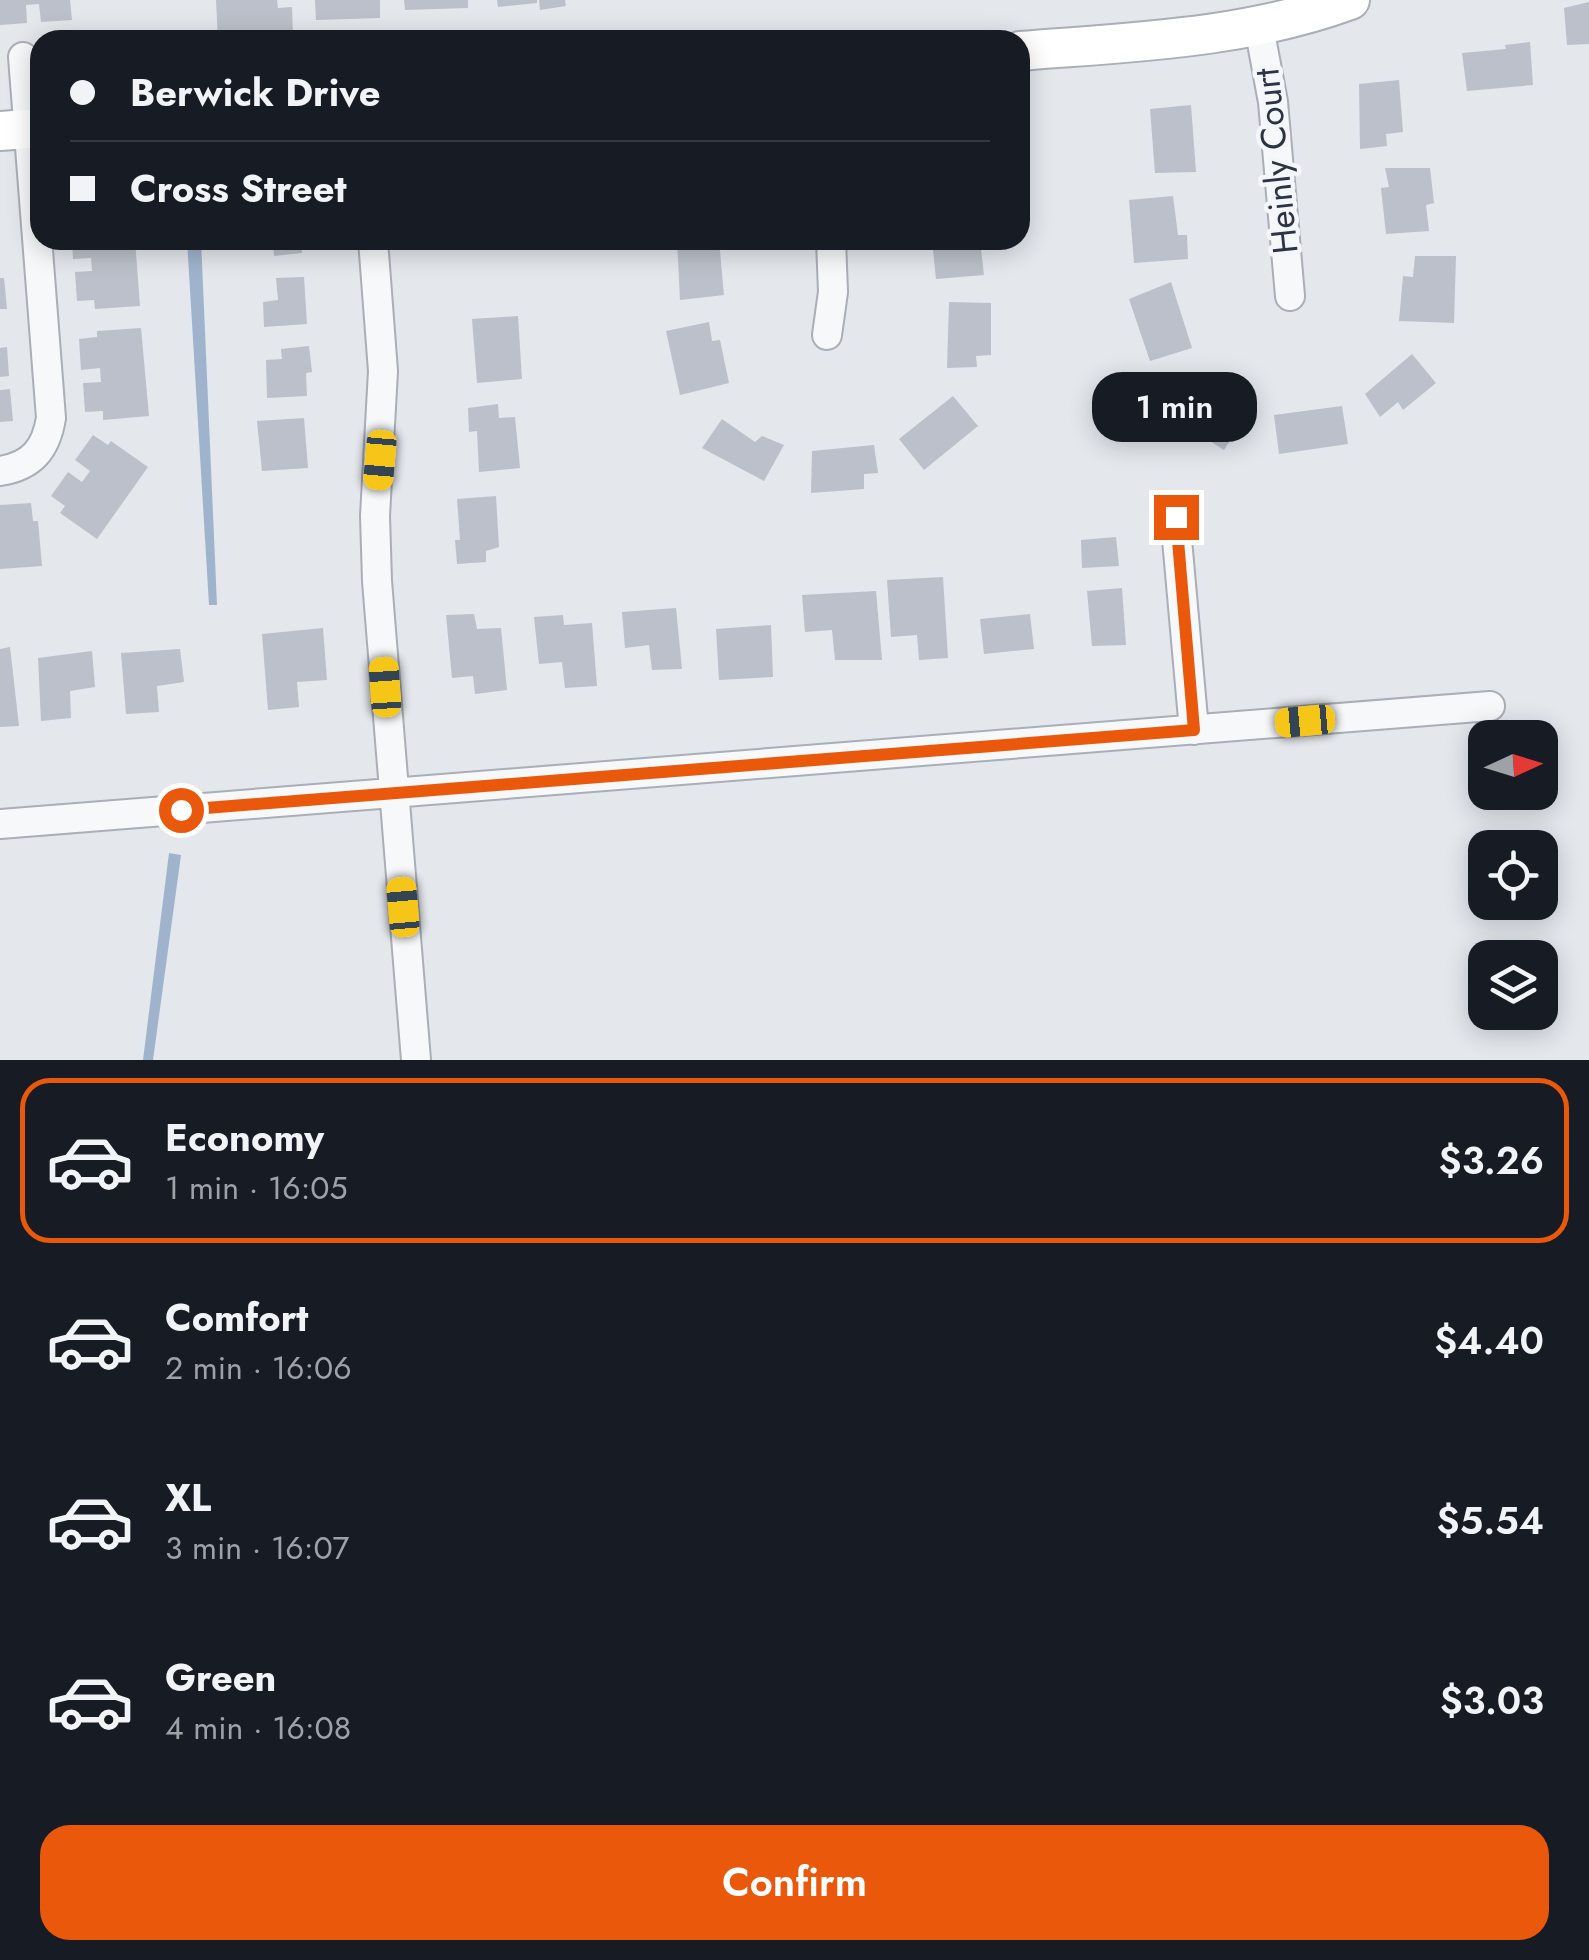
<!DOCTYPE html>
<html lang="en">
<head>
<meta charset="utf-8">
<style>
	:root { --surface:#171b24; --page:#242831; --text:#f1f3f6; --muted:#9ea1a6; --line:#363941; --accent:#ea580c }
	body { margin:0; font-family:Jost,sans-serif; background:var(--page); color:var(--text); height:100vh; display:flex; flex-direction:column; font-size:38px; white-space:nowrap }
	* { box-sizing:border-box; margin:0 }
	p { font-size:32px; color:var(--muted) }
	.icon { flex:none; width:55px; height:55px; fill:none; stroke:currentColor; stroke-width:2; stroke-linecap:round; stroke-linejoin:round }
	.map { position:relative; height:1060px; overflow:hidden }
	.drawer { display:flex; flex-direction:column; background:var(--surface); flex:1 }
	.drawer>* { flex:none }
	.hud { position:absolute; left:30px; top:30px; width:1000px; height:220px; border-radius:30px; box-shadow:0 5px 25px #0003; display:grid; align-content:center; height:220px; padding:0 40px; background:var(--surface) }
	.needle { width:65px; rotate:86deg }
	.fabs { position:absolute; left:1468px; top:720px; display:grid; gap:20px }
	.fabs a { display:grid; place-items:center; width:90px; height:90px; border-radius:20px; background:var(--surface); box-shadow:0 5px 25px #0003; font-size:50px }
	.end { position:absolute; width:45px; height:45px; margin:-22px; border:12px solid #ea580c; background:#fff; box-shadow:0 0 0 5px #fff }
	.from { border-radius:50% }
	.bubble { position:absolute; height:70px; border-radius:30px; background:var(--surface); box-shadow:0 5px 25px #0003; font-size:32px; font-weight:600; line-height:70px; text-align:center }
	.car { position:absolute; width:30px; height:60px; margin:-30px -15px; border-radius:12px; box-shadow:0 0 8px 2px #0007; background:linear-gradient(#f5c518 24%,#345 0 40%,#f5c518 0 76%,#345 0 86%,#f5c518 0) }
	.hud b { display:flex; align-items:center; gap:35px; height:95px; font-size:38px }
	.hud b+b { border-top:2px solid var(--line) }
	.hud i { width:25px; height:25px; background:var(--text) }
	ul { padding:18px 0 0; list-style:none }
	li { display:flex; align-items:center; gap:30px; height:165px; margin:0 20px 15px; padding:0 20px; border:5px solid transparent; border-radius:30px }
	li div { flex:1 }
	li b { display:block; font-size:38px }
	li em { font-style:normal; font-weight:600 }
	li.current { border-color:var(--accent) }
	li>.icon { width:90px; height:90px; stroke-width:1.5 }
	.primary-button { display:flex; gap:20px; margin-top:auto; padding:20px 40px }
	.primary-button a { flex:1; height:115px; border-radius:30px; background:var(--accent); color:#fff; font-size:40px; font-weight:600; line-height:115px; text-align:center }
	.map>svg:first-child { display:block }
	.water { fill:#9fb4cc }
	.building { fill:#bbc0ca }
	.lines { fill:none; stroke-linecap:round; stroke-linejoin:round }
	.street-casing { stroke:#a9aeb7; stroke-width:32 }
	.secondary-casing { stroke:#a9aeb7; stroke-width:42 }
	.street { stroke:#f7f8fa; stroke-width:28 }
	.secondary { stroke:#fff; stroke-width:38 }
	.route { stroke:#ea580c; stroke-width:12 }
	.labels { text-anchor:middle; stroke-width:9; stroke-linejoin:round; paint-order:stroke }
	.street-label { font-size:35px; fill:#2b3445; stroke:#f4f6f9 }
</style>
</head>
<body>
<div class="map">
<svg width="1589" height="1060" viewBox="0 0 1589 1060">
	<rect width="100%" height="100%" fill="#e4e7ec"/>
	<path class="water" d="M 187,240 L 201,240 L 217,605 L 209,605 Z
		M 169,853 L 181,855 L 153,1060 L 143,1060 Z"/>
	<path class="building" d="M 0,0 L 70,0 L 72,20 L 41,22 L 39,4 L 26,5 L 27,23 L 0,25 Z
		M 216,0 L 277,0 L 278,8 L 292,7 L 293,34 L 218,40 Z
		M 315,0 L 380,0 L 380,18 L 316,20 Z
		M 404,0 L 468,0 L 468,8 L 405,10 Z
		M 497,0 L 537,0 L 537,3 L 498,7 Z
		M 539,0 L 565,0 L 566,6 L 540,10 Z
		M 1589,2 L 1589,44 L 1567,45 L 1564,8 Z
		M 1530,42 L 1533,85 L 1467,91 L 1462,53 L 1506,49 L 1505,45 Z
		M 1399,80 L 1403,132 L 1386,134 L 1387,146 L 1360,149 L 1359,84 Z
		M 1191,105 L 1196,172 L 1155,173 L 1150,109 Z
		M 1385,168 L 1430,168 L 1434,203 L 1426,205 L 1429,231 L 1386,234 L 1381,188 L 1389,187 Z
		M 1173,196 L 1178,235 L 1187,235 L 1188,259 L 1134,263 L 1129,200 Z
		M 72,240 L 135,240 L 140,306 L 95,309 L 94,300 L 77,301 L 75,272 L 92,271 L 91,258 L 73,259 Z
		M 273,240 L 301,240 L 302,253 L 274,256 Z
		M 677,240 L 719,240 L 724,295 L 680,300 Z
		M 932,240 L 980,240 L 984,275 L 936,279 Z
		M 1415,256 L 1456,256 L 1454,323 L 1399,321 L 1403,276 L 1413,277 Z
		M 304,277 L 307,324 L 264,327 L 263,302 L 278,300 L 276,278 Z
		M 0,278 L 4,278 L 7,309 L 0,309 Z
		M 1171,282 L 1192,348 L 1150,361 L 1129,299 Z
		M 949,302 L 991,303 L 991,355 L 976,356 L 977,367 L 947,368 Z
		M 518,316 L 522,379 L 477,383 L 472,319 Z
		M 709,322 L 712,341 L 720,340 L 729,383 L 680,395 L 666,331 Z
		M 141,328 L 149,416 L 103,420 L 103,411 L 85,412 L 83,383 L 101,382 L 100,368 L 81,370 L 79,339 L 97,337 L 97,331 Z
		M 309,346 L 312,372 L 306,373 L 307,396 L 267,398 L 266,360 L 282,359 L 281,349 Z
		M 7,347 L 9,376 L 0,377 L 0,348 Z
		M 1412,354 L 1436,383 L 1403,410 L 1398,402 L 1380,417 L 1365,394 Z
		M 1192,376 L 1251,408 L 1224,450 L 1166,413 Z
		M 10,389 L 13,421 L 0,422 L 0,390 Z
		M 953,396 L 978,426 L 924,470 L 899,439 Z
		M 498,404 L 499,418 L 515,417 L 520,468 L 479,472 L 477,431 L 469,432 L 468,408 Z
		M 1342,406 L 1348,444 L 1279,454 L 1274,415 Z
		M 304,418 L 308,468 L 262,471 L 257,421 Z
		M 722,419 L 755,442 L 762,436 L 784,445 L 764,481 L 702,448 Z
		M 93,435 L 108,445 L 111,441 L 148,467 L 97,539 L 60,513 L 65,506 L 51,496 L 68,472 L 82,482 L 90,471 L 75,460 Z
		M 874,445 L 878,473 L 864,474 L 864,489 L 811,493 L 812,451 Z
		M 496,496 L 499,547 L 486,551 L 486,562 L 457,564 L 455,540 L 460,540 L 457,499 Z
		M 31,503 L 33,521 L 38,521 L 42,566 L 0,569 L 0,505 Z
		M 1116,537 L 1119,566 L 1082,568 L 1081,540 Z
		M 943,577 L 948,658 L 919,660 L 917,635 L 891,637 L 887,580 Z
		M 1122,588 L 1126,645 L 1092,646 L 1087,591 Z
		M 876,591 L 882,660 L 835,660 L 832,630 L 805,632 L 802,595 Z
		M 676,608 L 682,669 L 652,670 L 649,645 L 625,648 L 622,612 Z
		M 474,614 L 477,629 L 501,628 L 507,690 L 475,694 L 473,676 L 452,678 L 446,615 Z
		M 1030,614 L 1034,649 L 984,654 L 980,619 Z
		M 563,615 L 564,625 L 592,623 L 597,686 L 565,688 L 562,662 L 539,664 L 534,617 Z
		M 771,625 L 773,677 L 719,680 L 716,629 Z
		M 323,628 L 327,680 L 297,682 L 299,707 L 268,710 L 262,634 Z
		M 10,647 L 19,726 L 0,727 L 0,649 Z
		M 180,649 L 184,682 L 157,686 L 159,712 L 126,714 L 121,653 Z
		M 92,651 L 95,687 L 70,691 L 71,718 L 41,721 L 38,658 Z"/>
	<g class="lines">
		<defs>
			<path id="street" d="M 1259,27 L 1273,102 L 1290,296
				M 373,240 L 383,371 L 375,516 L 377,581 L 416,1060
				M 827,335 L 833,292 L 831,240
				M 0,471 C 32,466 46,449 51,418 L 23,57
				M 1175,517 L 1194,730
				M 0,824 L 1490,706"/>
			<path id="secondary" d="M 1020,51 C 1131,42 1244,39 1350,0
				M 0,131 L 40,128"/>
		</defs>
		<use href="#street" class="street-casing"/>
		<use href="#secondary" class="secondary-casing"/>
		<use href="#street" class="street"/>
		<use href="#secondary" class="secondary"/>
	</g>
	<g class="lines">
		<path class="route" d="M 181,810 L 1194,730 L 1176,517"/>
	</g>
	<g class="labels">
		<g class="street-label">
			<text transform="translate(1276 161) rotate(-96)" y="12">Heinly Court</text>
		</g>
	</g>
</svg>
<div class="fabs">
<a><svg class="needle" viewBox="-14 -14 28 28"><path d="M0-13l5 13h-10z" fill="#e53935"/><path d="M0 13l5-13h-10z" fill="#9ea1a6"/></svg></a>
<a><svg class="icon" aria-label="locate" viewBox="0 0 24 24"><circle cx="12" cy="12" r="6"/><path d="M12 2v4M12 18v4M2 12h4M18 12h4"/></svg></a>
<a><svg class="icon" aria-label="layers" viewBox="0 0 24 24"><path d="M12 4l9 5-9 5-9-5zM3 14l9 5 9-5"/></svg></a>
</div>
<i class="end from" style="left:181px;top:810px"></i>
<i class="end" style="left:1176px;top:517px"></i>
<div class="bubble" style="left:1092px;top:372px;width:165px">1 min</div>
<i class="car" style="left:380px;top:460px;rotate:185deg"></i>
<i class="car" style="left:385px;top:687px;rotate:356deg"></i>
<i class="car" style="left:1305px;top:721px;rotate:265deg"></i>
<i class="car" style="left:403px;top:907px;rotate:355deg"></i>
<div class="hud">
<b><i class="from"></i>Berwick Drive</b>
<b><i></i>Cross Street</b>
</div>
</div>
<section class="drawer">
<ul>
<li class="current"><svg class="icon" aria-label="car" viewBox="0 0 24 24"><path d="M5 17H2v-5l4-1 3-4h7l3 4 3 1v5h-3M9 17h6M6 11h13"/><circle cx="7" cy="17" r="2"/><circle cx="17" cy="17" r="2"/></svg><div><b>Economy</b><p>1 min · 16:05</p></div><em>$3.26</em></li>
<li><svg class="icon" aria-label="car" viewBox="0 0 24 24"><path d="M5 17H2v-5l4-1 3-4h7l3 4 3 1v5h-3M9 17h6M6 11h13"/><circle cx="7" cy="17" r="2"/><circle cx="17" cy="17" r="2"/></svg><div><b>Comfort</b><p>2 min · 16:06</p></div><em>$4.40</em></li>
<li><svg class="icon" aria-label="car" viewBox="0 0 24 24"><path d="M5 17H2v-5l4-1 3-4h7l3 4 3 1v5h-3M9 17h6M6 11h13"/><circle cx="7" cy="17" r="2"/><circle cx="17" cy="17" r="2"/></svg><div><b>XL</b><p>3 min · 16:07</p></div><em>$5.54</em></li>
<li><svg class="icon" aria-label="car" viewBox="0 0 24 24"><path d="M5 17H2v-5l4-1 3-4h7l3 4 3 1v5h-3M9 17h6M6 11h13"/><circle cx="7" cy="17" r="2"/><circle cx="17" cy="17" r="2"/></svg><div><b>Green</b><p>4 min · 16:08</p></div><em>$3.03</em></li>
</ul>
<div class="primary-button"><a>Confirm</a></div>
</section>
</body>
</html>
